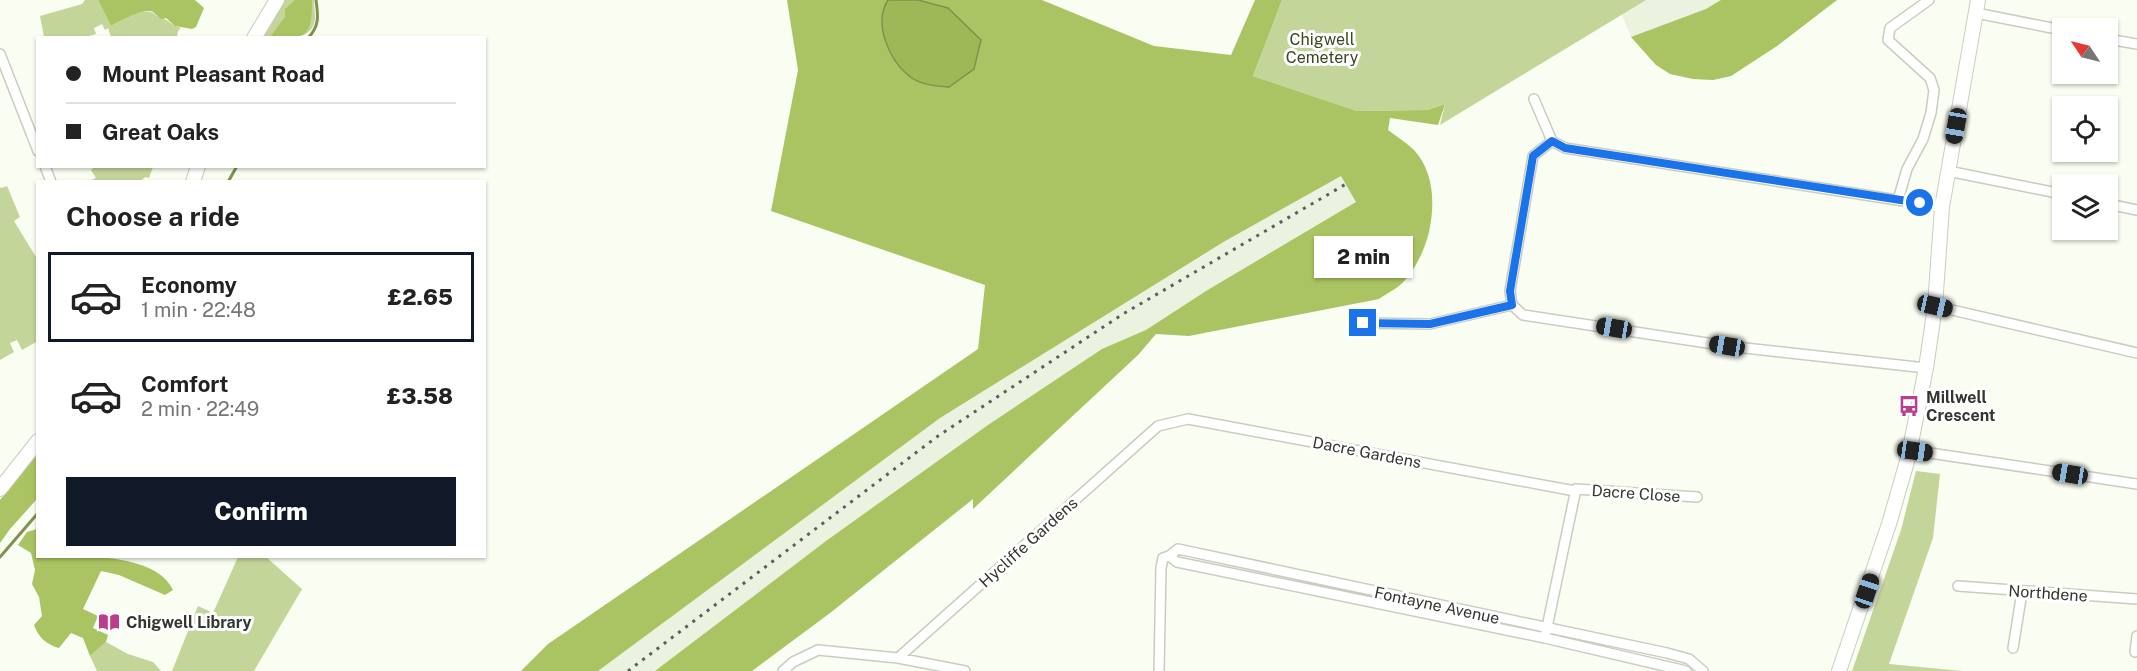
<!DOCTYPE html>
<html lang="en">
<head>
<meta charset="utf-8">
<style>
	:root { --surface:#fff; --page:#f6f6f6; --text:#222; --muted:#767676; --line:#e0e0e0; --accent:#111827 }
	body { margin:0; font-family:"Public Sans",sans-serif; background:var(--page); color:var(--text); height:100vh; display:flex; flex-direction:column; font-size:22px; white-space:nowrap }
	* { box-sizing:border-box; margin:0 }
	p { font-size:20px; color:var(--muted) }
	.icon { flex:none; width:33px; height:33px; fill:none; stroke:currentColor; stroke-width:2; stroke-linecap:round; stroke-linejoin:round }
	.map { position:relative; flex:1; overflow:hidden }
	.side { position:absolute; left:36px; top:180px; width:450px; height:378px; display:flex; flex-direction:column; background:var(--surface); border-radius:0px; box-shadow:0 2px 4px #0004 }
	.side>* { flex:none }
	.guide { position:absolute; left:36px; top:36px; width:450px; height:132px; border-radius:0px; box-shadow:0 2px 4px #0004; display:grid; align-content:center; height:132px; padding:0 30px; background:var(--surface) }
	.needle { width:39px; rotate:305deg }
	.buttons { position:absolute; left:2052px; top:18px; display:grid; gap:12px }
	.buttons a { display:grid; place-items:center; width:66px; height:66px; border-radius:0px; background:var(--surface); box-shadow:0 2px 4px #0004; font-size:30px }
	.end { position:absolute; width:27px; height:27px; margin:-14px; border:8px solid #1a73e8; background:#fff; box-shadow:0 0 0 3px #fff }
	.from { border-radius:50% }
	.bubble { position:absolute; height:42px; border-radius:0px; background:var(--surface); box-shadow:0 2px 4px #0004; font-size:20px; font-weight:800; line-height:42px; text-align:center }
	.car { position:absolute; width:18px; height:36px; margin:-18px -9px; border-radius:8px; box-shadow:0 0 4px 2px #0007; background:linear-gradient(#222 24%,#8ab4d8 0 40%,#222 0 76%,#8ab4d8 0 86%,#222 0) }
	.guide b { display:flex; align-items:center; gap:21px; height:57px; font-size:22px }
	.guide b+b { border-top:2px solid var(--line) }
	.guide i { width:15px; height:15px; background:var(--text) }
	ul { padding:0; list-style:none }
	li { display:flex; align-items:center; gap:18px; height:90px; margin:0 12px 9px; padding:0 18px; border:3px solid transparent; border-radius:0px }
	li div { flex:1 }
	li b { display:block; font-size:22px }
	li em { font-style:normal; font-weight:800 }
	li.current { border-color:var(--accent) }
	li>.icon { width:54px; height:54px; stroke-width:1.5 }
	h2 { padding:0 30px; font-size:27px; line-height:72px }
	.cta { display:flex; gap:12px; margin-top:auto; padding:12px 30px }
	.cta a { flex:1; height:69px; border-radius:0px; background:var(--accent); color:#fff; font-size:24px; font-weight:800; line-height:69px; text-align:center }
	.map>svg:first-child { display:block }
	.built { fill:#ebf2df }
	.green { fill:#c4d599 }
	.forest { fill:#abc463 }
	.water { fill:#9fb857; stroke:#7f914c; stroke-width:1.5 }
	.lines { fill:none; stroke-linecap:round; stroke-linejoin:round }
	.stream { stroke:#7f914c; stroke-width:3 }
	.street-casing { stroke:#c9cdc1; stroke-width:12 }
	.secondary-casing { stroke:#c9cdc1; stroke-width:16 }
	.street { stroke:#fff; stroke-width:9 }
	.secondary { stroke:#fff; stroke-width:14 }
	.rail { stroke:#5d5f5a; stroke-width:3; stroke-dasharray:3 6; stroke-linecap:butt }
	.route { stroke:#1a73e8; stroke-width:8 }
	.labels { text-anchor:middle; stroke-width:6; stroke-linejoin:round; paint-order:stroke }
	.park-label { font-size:16px; fill:#3d471f; stroke:#fff }
	.poi-label { font-size:16px; font-weight:bold; fill:#353632; stroke:#fff; text-anchor:start }
	.street-label { font-size:16px; fill:#353632; stroke:#fff }
</style>
</head>
<body>
<div class="map">
<svg width="2137" height="671" viewBox="0 0 2137 671">
	<rect width="100%" height="100%" fill="#f9fdf2"/>
	<path class="built" d="M 1621,0 L 1837,0 L 1777,46 L 1731,76 L 1713,80 L 1693,79 L 1670,74 L 1656,65 L 1631,37 L 1622,15 Z
		M 1378,126 L 1415,151 L 1426,170 L 1432,193 L 1430,233 L 1422,254 L 1405,281 L 1379,299 L 1195,333 L 1156,334 L 1138,355 L 973,509 L 973,499 L 830,613 L 752,671 L 527,671 Z"/>
	<path class="green" d="M 85,0 L 98,0 L 111,26 C 123,19 147,4 157,16 C 167,18 171,25 181,28 L 178,31 L 177,37 L 111,37 L 108,28 L 105,30 L 102,24 L 94,28 L 96,34 L 85,37 L 44,37 L 40,16 L 82,4 Z
		M 285,0 L 314,0 C 314,6 315,13 315,19 C 312,44 280,37 262,38 Z
		M 1282,0 L 1646,0 L 1440,125 L 1445,104 L 1427,110 L 1357,111 L 1253,76 Z
		M 94,167 L 153,167 L 149,178 L 145,177 L 141,181 L 90,181 L 96,178 L 91,170 Z
		M 7,186 L 20,217 L 14,221 L 36,257 L 37,256 L 38,341 L 22,350 L 17,340 L 10,343 L 14,352 L 0,360 L 0,187 L 1,188 Z
		M 1916,471 L 1940,474 L 1933,538 L 1889,664 L 1962,671 L 1852,671 L 1901,530 Z
		M 238,557 L 266,557 L 302,589 L 254,671 L 172,671 L 198,606 L 213,613 Z
		M 106,642 L 128,654 L 153,662 L 161,671 L 97,671 L 90,656 Z"/>
	<path class="forest" d="M 98,0 L 195,0 L 204,8 L 196,27 L 192,29 L 175,26 L 166,18 L 161,19 C 158,17 156,14 153,12 C 145,7 119,21 111,26 Z
		M 295,0 L 312,0 C 312,39 306,38 270,37 L 285,17 L 285,9 Z
		M 787,0 L 1042,0 L 1154,46 L 1231,55 L 1255,0 L 1282,0 L 1253,76 L 1357,111 L 1427,110 L 1445,104 L 1438,125 L 1390,118 L 1388,130 C 1397,137 1407,143 1414,150 C 1445,183 1433,249 1405,280 C 1399,288 1387,293 1379,299 L 1189,336 L 1156,334 L 1138,355 L 973,509 L 973,499 L 830,613 L 752,671 L 655,671 L 826,541 L 988,425 L 1102,349 L 1146,330 L 1206,291 L 1356,202 L 1341,176 L 1225,241 L 940,418 L 598,671 L 521,671 L 548,644 L 978,349 L 985,285 L 771,211 L 798,70 Z
		M 1721,0 L 1837,0 L 1777,46 L 1731,76 L 1713,80 L 1693,79 L 1670,74 L 1656,65 L 1631,37 L 1706,9 Z
		M 37,453 L 37,499 L 10,529 L 0,543 L 0,500 Z
		M 37,529 L 38,556 C 73,556 155,551 173,590 L 165,595 L 119,575 L 101,571 L 83,609 L 98,616 L 93,628 L 108,635 L 106,642 L 90,656 L 83,638 L 71,633 L 59,648 C 47,645 38,637 34,625 L 42,616 L 39,597 L 32,584 L 35,570 L 31,553 L 18,545 L 27,532 Z"/>
	<path class="water" d="M 888,0 L 918,0 L 948,8 L 981,40 L 974,69 L 949,87 C 936,86 920,85 909,76 C 889,60 873,23 888,0 Z"/>
	<g class="lines">
		<path class="stream" d="M 308,38 C 320,26 318,15 316,0
			M 228,182 L 237,166
			M 0,557 L 38,513"/>
		<defs>
			<path id="street" d="M 1976,13 L 2062,30
				M 2108,39 L 2137,44
				M 0,54 L 38,151
				M 1534,99 L 1552,141 L 1565,148 L 1942,207
				M 1552,141 L 1533,156 L 1510,291 L 1512,305 L 1523,315 L 1727,346 L 1926,368
				M 45,166 L 51,182
				M 1948,171 L 2062,194
				M 1898,200 L 1907,169 L 1923,139 L 1931,113 L 1934,90 L 1930,78 L 1888,40 L 1890,28 L 1929,0
				M 2108,204 L 2137,210
				M 1935,306 L 2137,353
				M 1363,323 L 1430,324 L 1512,305
				M 1910,450 L 2137,484
				M 1169,556 L 1178,549 L 1667,653 L 1689,659 L 1703,671
				M 1958,586 L 2137,599
				M 1546,632 L 1576,489 L 1697,497
				M 2013,648 L 2022,592
				M 2135,652 L 2137,636
				M 898,658 L 1158,426 L 1188,419 L 1575,491
				M 783,671 L 793,662 L 818,650 L 898,658 L 965,671
				M 1159,671 L 1161,568 L 1163,558 L 1169,556 L 1177,562 L 1545,638 L 1686,671"/>
			<path id="secondary" d="M 254,38 L 277,0
				M 193,182 L 198,166
				M 0,489 L 38,441
				M 1839,671 L 1889,524 L 1908,458 L 1926,368 L 1935,306 L 1942,207 L 1978,0"/>
		</defs>
		<use href="#street" class="street-casing"/>
		<use href="#secondary" class="secondary-casing"/>
		<use href="#street" class="street"/>
		<use href="#secondary" class="secondary"/>
		<path class="rail" d="M 628,671 L 938,436 L 1123,314 L 1346,184"/>
	</g>
	<g class="lines">
		<path class="route" d="M 1363,323 L 1430,324 L 1512,305 L 1510,291 L 1533,156 L 1552,141 L 1565,148 L 1920,203"/>
	</g>
	<defs>
		<symbol id="bus-bare" viewBox="-9 -9 18 18"><path d="M-5-6H5V4H4V6H2V4H-2V6H-4V4H-5ZM-3.5-4V0h7V-4ZM-3.5 1.2v1.5H-2V1.2ZM2 1.2v1.5H3.5V1.2Z" fill="#bb3e8c" stroke="#fff" stroke-width="2.5" paint-order="stroke"/></symbol>
		<symbol id="library-bare" viewBox="-9 -9 18 18"><path d="M-6-4Q-3-5.5-.7-3.5V5Q-3 3-6 4ZM6-4Q3-5.5 .7-3.5V5Q3 3 6 4Z" fill="#bb3e8c" stroke="#fff" stroke-width="2.5" paint-order="stroke"/></symbol>
	</defs>
	<g fill-rule="evenodd">
		<use href="#bus-bare" x="1894" y="391" width="30" height="30"/>
		<use href="#library-bare" x="94" y="607" width="30" height="30"/>
	</g>
	<g class="labels">
		<g class="park-label">
			<text x="1322" y="45">Chigwell<tspan x="1322" dy="18">Cemetery</tspan></text>
		</g>
		<g class="poi-label">
			<text x="1926" y="403">Millwell<tspan x="1926" dy="18">Crescent</tspan></text>
			<text x="126" y="628">Chigwell Library</text>
		</g>
		<g class="street-label">
			<text transform="translate(1367 452) rotate(11)" y="6">Dacre Gardens</text>
			<text transform="translate(1636 493) rotate(4)" y="6">Dacre Close</text>
			<text transform="translate(1028 542) rotate(-42)" y="6">Hycliffe Gardens</text>
			<text transform="translate(2048 593) rotate(4)" y="6">Northdene</text>
			<text transform="translate(1437 605) rotate(12)" y="6">Fontayne Avenue</text>
		</g>
	</g>
</svg>
<div class="buttons">
<a><svg class="needle" viewBox="-14 -14 28 28"><path d="M0-13l5 13h-10z" fill="#e53935"/><path d="M0 13l5-13h-10z" fill="#767676"/></svg></a>
<a><svg class="icon" aria-label="locate" viewBox="0 0 24 24"><circle cx="12" cy="12" r="6"/><path d="M12 2v4M12 18v4M2 12h4M18 12h4"/></svg></a>
<a><svg class="icon" aria-label="layers" viewBox="0 0 24 24"><path d="M12 4l9 5-9 5-9-5zM3 14l9 5 9-5"/></svg></a>
</div>
<i class="end from" style="left:1920px;top:203px"></i>
<i class="end" style="left:1363px;top:323px"></i>
<div class="bubble" style="left:1314px;top:236px;width:99px">2 min</div>
<i class="car" style="left:1956px;top:126px;rotate:190deg"></i>
<i class="car" style="left:1935px;top:306px;rotate:103deg"></i>
<i class="car" style="left:1614px;top:328px;rotate:279deg"></i>
<i class="car" style="left:1727px;top:346px;rotate:279deg"></i>
<i class="car" style="left:1915px;top:451px;rotate:98deg"></i>
<i class="car" style="left:2070px;top:474px;rotate:279deg"></i>
<i class="car" style="left:1867px;top:591px;rotate:19deg"></i>
<div class="guide">
<b><i class="from"></i>Mount Pleasant Road</b>
<b><i></i>Great Oaks</b>
</div>
<section class="side">
<h2>Choose a ride</h2>
<ul>
<li class="current"><svg class="icon" aria-label="car" viewBox="0 0 24 24"><path d="M5 17H2v-5l4-1 3-4h7l3 4 3 1v5h-3M9 17h6M6 11h13"/><circle cx="7" cy="17" r="2"/><circle cx="17" cy="17" r="2"/></svg><div><b>Economy</b><p>1 min · 22:48</p></div><em>£2.65</em></li>
<li><svg class="icon" aria-label="car" viewBox="0 0 24 24"><path d="M5 17H2v-5l4-1 3-4h7l3 4 3 1v5h-3M9 17h6M6 11h13"/><circle cx="7" cy="17" r="2"/><circle cx="17" cy="17" r="2"/></svg><div><b>Comfort</b><p>2 min · 22:49</p></div><em>£3.58</em></li>
</ul>
<div class="cta"><a>Confirm</a></div>
</section>
</div>
</body>
</html>
